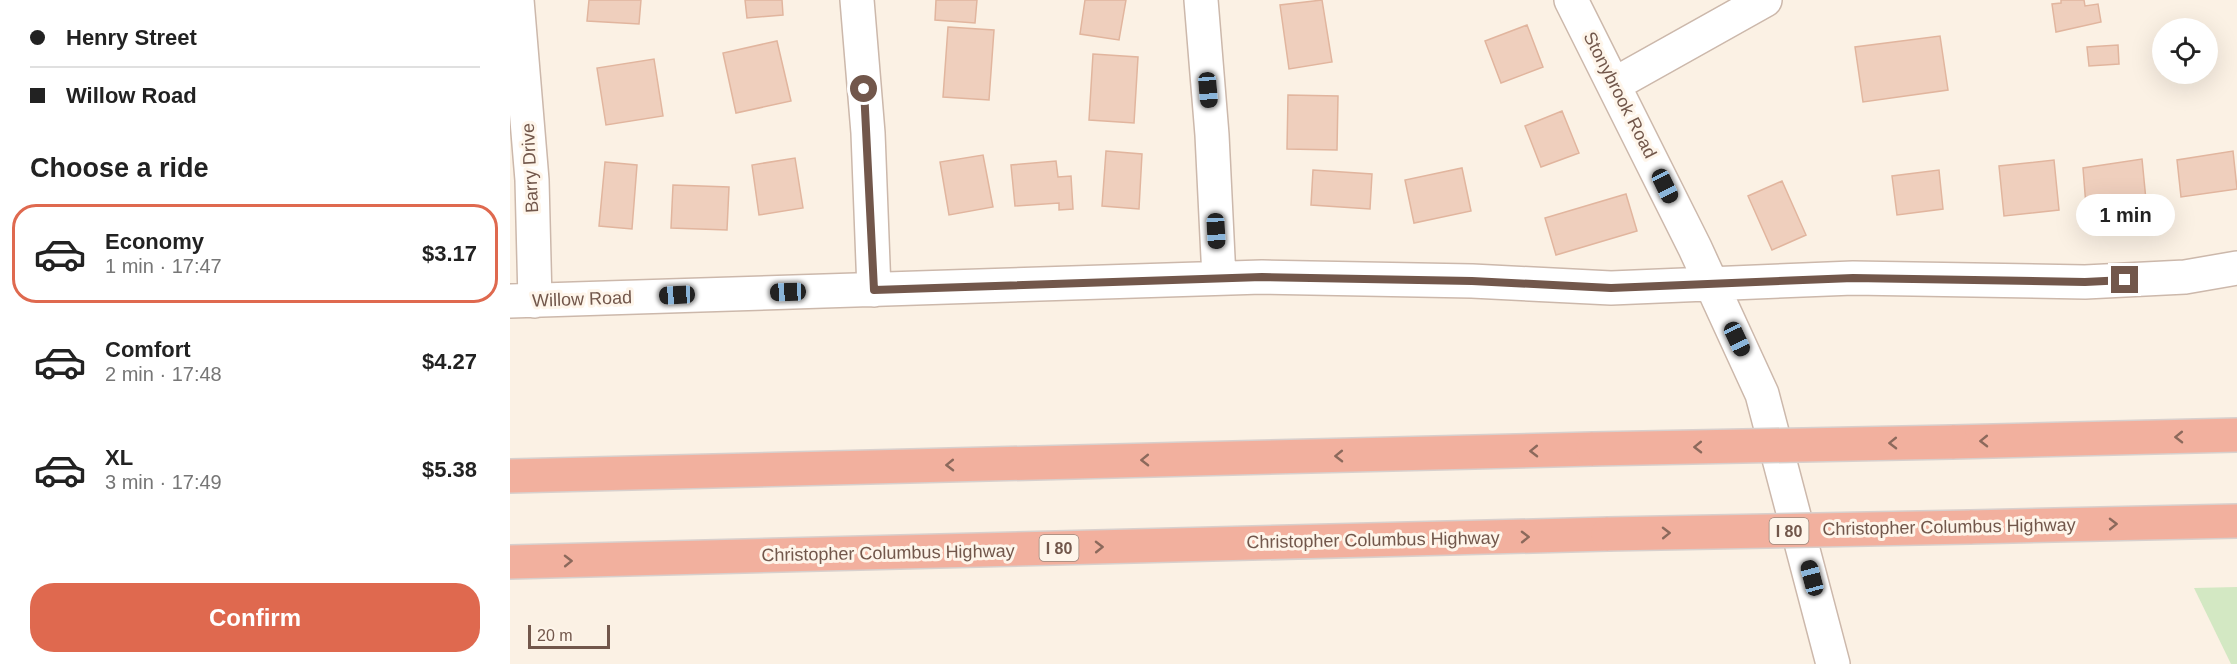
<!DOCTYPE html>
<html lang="en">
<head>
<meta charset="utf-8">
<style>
	:root { --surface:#fff; --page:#f6f6f6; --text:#222; --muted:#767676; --line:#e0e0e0; --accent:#df694f }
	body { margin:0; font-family:Arial,sans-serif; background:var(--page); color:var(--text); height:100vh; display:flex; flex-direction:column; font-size:22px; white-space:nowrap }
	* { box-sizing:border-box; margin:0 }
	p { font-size:20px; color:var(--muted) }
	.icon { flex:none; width:33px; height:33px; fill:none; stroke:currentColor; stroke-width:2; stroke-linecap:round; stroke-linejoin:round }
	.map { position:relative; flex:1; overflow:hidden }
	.panel { display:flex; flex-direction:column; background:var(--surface); width:510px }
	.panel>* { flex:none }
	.hud { display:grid; align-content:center; height:132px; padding:0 30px; background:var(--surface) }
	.fabs { position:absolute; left:1642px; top:18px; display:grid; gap:12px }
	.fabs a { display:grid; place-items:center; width:66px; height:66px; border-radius:50%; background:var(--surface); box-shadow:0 6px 24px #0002; font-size:30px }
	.scale { position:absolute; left:18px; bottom:15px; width:82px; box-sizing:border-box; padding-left:6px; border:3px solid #72574b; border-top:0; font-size:16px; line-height:21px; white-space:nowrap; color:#72574b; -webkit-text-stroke:4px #fef5ea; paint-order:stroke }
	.end { position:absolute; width:27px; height:27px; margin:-14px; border:8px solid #72574b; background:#fff; box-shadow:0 0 0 3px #fff }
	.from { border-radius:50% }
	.bubble { position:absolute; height:42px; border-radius:21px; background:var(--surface); box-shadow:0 6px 24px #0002; font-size:20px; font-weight:700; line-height:42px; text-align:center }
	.car { position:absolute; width:18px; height:36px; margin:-18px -9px; border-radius:8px; box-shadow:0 0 4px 2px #0007; background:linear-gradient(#222 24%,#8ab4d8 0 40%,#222 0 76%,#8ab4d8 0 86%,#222 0) }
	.hud b { display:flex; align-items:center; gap:21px; height:57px; font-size:22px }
	.hud b+b { border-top:2px solid var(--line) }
	.hud i { width:15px; height:15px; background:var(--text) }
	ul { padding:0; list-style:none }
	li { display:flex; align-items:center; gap:18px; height:99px; margin:0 12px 9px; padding:0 18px; border:3px solid transparent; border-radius:24px }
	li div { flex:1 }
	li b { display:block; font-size:22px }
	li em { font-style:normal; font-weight:700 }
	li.selected { border-color:var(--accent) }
	li>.icon { width:54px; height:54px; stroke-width:1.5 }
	h2 { padding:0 30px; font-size:27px; line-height:72px }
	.button { display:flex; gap:12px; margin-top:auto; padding:12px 30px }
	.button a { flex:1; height:69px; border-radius:24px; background:var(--accent); color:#fff; font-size:24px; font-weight:700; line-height:69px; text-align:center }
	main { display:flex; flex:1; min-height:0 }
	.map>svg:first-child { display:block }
	.green { fill:#d3e8c3 }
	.building { fill:#efcfbd; stroke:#e1b59e; stroke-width:1.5 }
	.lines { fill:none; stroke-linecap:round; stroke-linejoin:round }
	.minor-casing { stroke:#ccb8ab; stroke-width:36 }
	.highway-casing { stroke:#d8d0cd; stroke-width:36 }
	.minor { stroke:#fff; stroke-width:33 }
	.highway { stroke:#f2b09e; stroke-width:33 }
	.highway-bridge-casing { stroke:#d8d0cd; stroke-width:36; stroke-linecap:butt }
	.highway-bridge { stroke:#f2b09e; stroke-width:33 }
	.oneway { stroke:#8c695c }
	.route { stroke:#72574b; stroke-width:8 }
	.labels { text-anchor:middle; stroke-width:6; stroke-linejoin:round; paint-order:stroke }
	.shield { fill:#fef5ea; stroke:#9c867b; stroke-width:1.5 }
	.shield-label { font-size:16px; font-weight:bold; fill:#72574b }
	.street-label { font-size:18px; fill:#72574b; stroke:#fef5ea }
</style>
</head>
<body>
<main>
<section class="panel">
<div class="hud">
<b><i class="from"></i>Henry Street</b>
<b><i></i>Willow Road</b>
</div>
<h2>Choose a ride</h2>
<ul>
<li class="selected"><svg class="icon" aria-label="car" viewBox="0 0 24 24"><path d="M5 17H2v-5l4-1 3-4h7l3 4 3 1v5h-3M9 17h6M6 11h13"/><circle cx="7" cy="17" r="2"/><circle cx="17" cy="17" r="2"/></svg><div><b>Economy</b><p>1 min · 17:47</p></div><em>$3.17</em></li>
<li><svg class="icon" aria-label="car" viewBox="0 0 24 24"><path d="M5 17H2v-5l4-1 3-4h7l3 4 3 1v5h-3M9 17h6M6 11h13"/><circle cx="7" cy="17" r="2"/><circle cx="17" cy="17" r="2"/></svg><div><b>Comfort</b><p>2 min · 17:48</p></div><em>$4.27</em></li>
<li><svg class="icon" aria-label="car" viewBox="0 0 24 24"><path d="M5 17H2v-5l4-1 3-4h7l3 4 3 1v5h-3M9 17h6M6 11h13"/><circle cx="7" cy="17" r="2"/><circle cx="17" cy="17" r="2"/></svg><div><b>XL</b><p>3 min · 17:49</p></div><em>$5.38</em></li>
</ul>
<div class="button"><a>Confirm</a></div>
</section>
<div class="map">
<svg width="1727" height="664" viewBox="0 0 1727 664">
	<rect width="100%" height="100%" fill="#fbf1e4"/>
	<path class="green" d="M 1727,587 L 1727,664 L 1721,664 L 1684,588 Z"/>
	<path class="building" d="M 79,0 L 131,0 L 129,24 L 77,21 Z
		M 235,0 L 272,0 L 273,15 L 237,18 Z
		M 426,0 L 467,0 L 465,23 L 425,20 Z
		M 575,0 L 616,0 L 609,40 L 570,34 Z
		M 812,0 L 822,62 L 779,69 L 770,5 Z
		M 1551,0 L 1574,0 L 1575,6 L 1588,4 L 1591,22 L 1546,32 L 1542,4 L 1551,3 Z
		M 1017,25 L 1033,67 L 991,83 L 975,41 Z
		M 438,27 L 484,30 L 479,100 L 433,97 Z
		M 1430,36 L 1438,90 L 1353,102 L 1345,47 Z
		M 267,41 L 281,101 L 226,113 L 213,53 Z
		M 1608,45 L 1609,64 L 1579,66 L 1577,47 Z
		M 583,54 L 628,57 L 624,123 L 579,120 Z
		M 144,59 L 153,116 L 96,125 L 87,68 Z
		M 778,95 L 828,96 L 827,150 L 777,149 Z
		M 1052,111 L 1069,153 L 1031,167 L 1015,126 Z
		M 596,151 L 632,154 L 629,209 L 592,206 Z
		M 1723,151 L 1727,189 L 1671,197 L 1667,160 Z
		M 473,155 L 483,207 L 439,215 L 430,162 Z
		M 285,158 L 293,208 L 249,215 L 242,165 Z
		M 1632,159 L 1636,200 L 1576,206 L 1573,168 Z
		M 1544,160 L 1549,210 L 1494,216 L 1489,166 Z
		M 546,161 L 548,177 L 561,176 L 563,209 L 549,210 L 549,203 L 505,206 L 501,165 Z
		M 95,162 L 127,165 L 122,229 L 89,226 Z
		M 952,168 L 961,211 L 904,223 L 895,180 Z
		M 803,170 L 862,174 L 860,209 L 801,205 Z
		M 1429,170 L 1433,209 L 1387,215 L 1382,176 Z
		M 1272,181 L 1296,235 L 1262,250 L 1238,196 Z
		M 163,185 L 219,187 L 217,230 L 161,228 Z
		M 1116,194 L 1127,231 L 1046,255 L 1035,218 Z"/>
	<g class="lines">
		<defs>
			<path id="minor" d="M 7,0 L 22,180 L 25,301
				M 347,0 L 358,133 L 364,290
				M 691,0 L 702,135 L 709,278
				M 1061,0 L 1185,248 L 1252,394 L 1323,664
				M 1105,84 L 1255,0
				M 0,301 L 752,277 L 962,281 L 1101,288 L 1343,278 L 1575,282 L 1675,277 L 1727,268"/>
			<path id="highway" d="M 1442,442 L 1727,435
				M 0,476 L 1083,449
				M 1460,527 L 1727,521
				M 0,562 L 1098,534"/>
		</defs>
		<use href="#minor" class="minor-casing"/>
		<use href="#highway" class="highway-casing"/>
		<use href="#minor" class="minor"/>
		<use href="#highway" class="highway"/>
		<defs>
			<path id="highway-bridge" d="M 1083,449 L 1442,442
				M 1098,534 L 1460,527"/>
		</defs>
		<use href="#highway-bridge" class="highway-bridge-casing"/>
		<use href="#highway-bridge" class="highway-bridge"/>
	</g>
	<defs><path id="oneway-chevron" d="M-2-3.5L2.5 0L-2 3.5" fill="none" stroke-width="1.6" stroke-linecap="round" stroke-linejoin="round" transform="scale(1.5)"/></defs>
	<g class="oneway">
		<use href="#oneway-chevron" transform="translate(1669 437) rotate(179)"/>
		<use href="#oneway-chevron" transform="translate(1474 441) rotate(179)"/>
		<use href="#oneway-chevron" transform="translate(1383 443) rotate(179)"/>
		<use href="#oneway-chevron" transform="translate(1188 447) rotate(179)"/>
		<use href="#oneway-chevron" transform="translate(1024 451) rotate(179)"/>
		<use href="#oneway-chevron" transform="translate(829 456) rotate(179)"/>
		<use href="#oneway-chevron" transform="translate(635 460) rotate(179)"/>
		<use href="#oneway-chevron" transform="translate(440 465) rotate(179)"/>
		<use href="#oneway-chevron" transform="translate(1603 524) rotate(-1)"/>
		<use href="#oneway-chevron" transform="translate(1156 533) rotate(-1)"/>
		<use href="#oneway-chevron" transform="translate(1015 537) rotate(-1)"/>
		<use href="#oneway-chevron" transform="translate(589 547) rotate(-1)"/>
		<use href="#oneway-chevron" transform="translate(58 561) rotate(-1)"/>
	</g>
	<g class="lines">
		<path class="route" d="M 354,89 L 364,290 L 752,277 L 962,281 L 1101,288 L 1343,278 L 1575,282 L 1615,280"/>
	</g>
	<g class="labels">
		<g class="shield">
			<rect x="1259.5" y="518" width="39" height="26" rx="4.5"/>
			<rect x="529.5" y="535" width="39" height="26" rx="4.5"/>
		</g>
		<g class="shield-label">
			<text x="1279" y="537">I 80</text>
			<text x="549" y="554">I 80</text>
		</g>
		<g class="street-label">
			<text transform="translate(1110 95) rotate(63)" y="6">Stonybrook Road</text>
			<text transform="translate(20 168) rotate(-93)" y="6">Barry Drive</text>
			<text transform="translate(72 299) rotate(-2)" y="6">Willow Road</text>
			<text transform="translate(1439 527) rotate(-1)" y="6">Christopher Columbus Highway</text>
			<text transform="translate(863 540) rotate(-1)" y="6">Christopher Columbus Highway</text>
			<text transform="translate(378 553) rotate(-1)" y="6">Christopher Columbus Highway</text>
		</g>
	</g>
</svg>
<div class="fabs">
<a><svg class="icon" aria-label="locate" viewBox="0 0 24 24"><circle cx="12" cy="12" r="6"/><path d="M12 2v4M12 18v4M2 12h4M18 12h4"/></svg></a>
</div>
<div class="scale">20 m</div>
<i class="end from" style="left:354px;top:89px"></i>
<i class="end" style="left:1615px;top:280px"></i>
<div class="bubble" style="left:1566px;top:194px;width:99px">1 min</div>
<i class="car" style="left:698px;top:90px;rotate:175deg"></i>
<i class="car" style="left:1155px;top:186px;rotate:154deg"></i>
<i class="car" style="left:706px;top:231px;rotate:177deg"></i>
<i class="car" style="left:278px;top:292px;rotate:268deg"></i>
<i class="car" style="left:167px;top:295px;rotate:267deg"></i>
<i class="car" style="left:1227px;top:339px;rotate:155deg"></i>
<i class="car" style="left:1302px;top:578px;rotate:345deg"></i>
</div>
</main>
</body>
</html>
